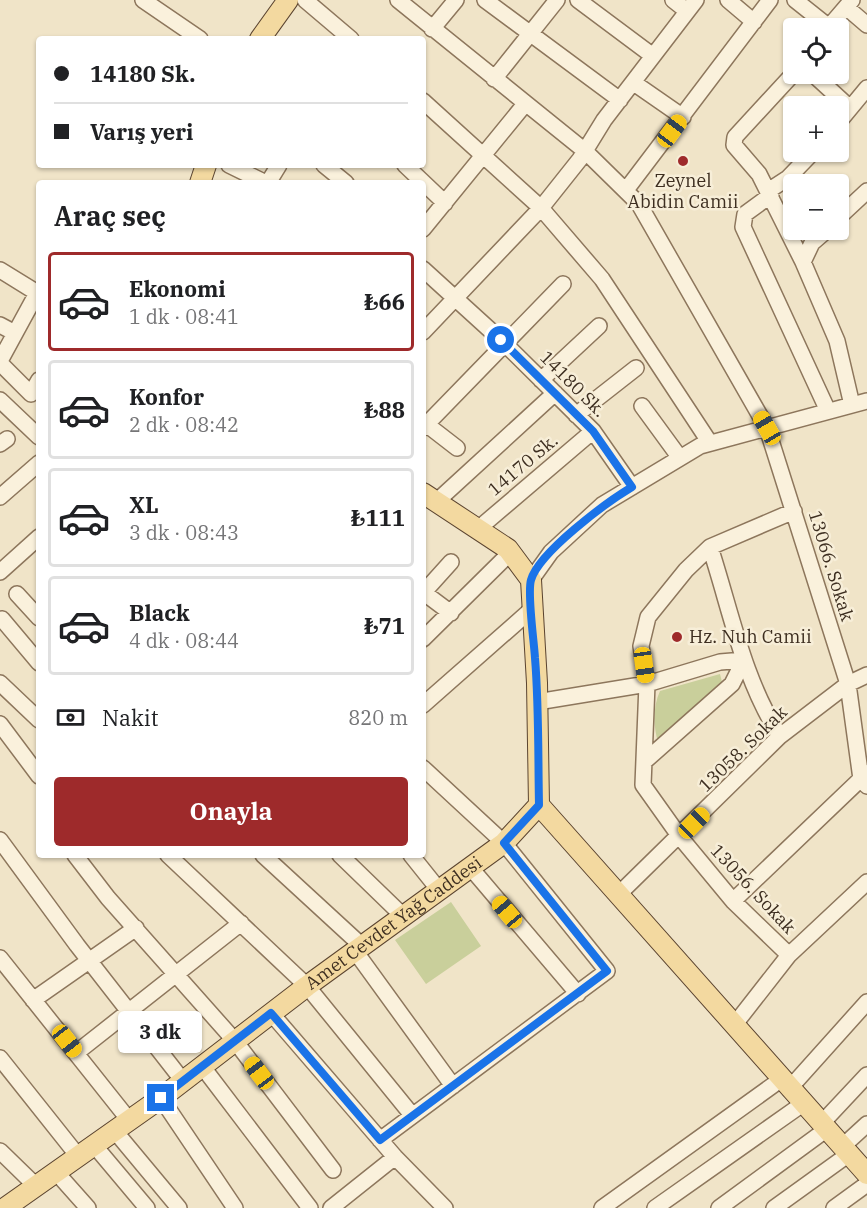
<!DOCTYPE html>
<html lang="tr">
<head>
<meta charset="utf-8">
<style>
	:root { --surface:#fff; --page:#f6f6f6; --text:#202124; --muted:#757577; --line:#e0e0e0; --accent:#9e2a2b }
	body { margin:0; font-family:"IBM Plex Serif",serif; background:var(--page); color:var(--text); height:100vh; display:flex; flex-direction:column; font-size:22px; white-space:nowrap }
	* { box-sizing:border-box; margin:0 }
	p { font-size:20px; color:var(--muted) }
	.icon { flex:none; width:33px; height:33px; fill:none; stroke:currentColor; stroke-width:2; stroke-linecap:round; stroke-linejoin:round }
	.map { position:relative; flex:1; overflow:hidden }
	.drawer { position:absolute; left:36px; top:180px; width:390px; height:678px; display:flex; flex-direction:column; background:var(--surface); border-radius:6px; box-shadow:0 2px 4px #0004 }
	.drawer>* { flex:none }
	.top-card { position:absolute; left:36px; top:36px; width:390px; height:132px; border-radius:6px; box-shadow:0 2px 4px #0004; display:grid; align-content:center; height:132px; padding:0 18px; background:var(--surface) }
	.tools { position:absolute; left:783px; top:18px; display:grid; gap:12px }
	.tools a { display:grid; place-items:center; width:66px; height:66px; border-radius:6px; background:var(--surface); box-shadow:0 2px 4px #0004; font-size:30px }
	.end { position:absolute; width:27px; height:27px; margin:-14px; border:8px solid #1a73e8; background:#fff; box-shadow:0 0 0 3px #fff }
	.from { border-radius:50% }
	.bubble { position:absolute; height:42px; border-radius:6px; background:var(--surface); box-shadow:0 2px 4px #0004; font-size:20px; font-weight:700; line-height:42px; text-align:center }
	.car { position:absolute; width:18px; height:36px; margin:-18px -9px; border-radius:8px; box-shadow:0 0 4px 2px #0007; background:linear-gradient(#f5c518 24%,#345 0 40%,#f5c518 0 76%,#345 0 86%,#f5c518 0) }
	.top-card b { display:flex; align-items:center; gap:21px; height:57px; font-size:22px }
	.top-card b+b { border-top:2px solid var(--line) }
	.top-card i { width:15px; height:15px; background:var(--text) }
	ul { padding:0; list-style:none }
	li { display:flex; align-items:center; gap:18px; height:99px; margin:0 12px 9px; padding:0 6px; border:3px solid var(--line); border-radius:6px }
	li div { flex:1 }
	li b { display:block; font-size:22px }
	li em { font-style:normal; font-weight:700 }
	li.on { border-color:var(--accent) }
	li>.icon { width:54px; height:54px; stroke-width:1.5 }
	h2 { padding:0 18px; font-size:27px; line-height:72px }
	.pay { display:flex; align-items:center; gap:15px; height:66px; padding:0 18px; font-size:22px }
	.pay p { margin-inline-start:auto }
	.action { display:flex; gap:12px; margin-top:auto; padding:12px 18px }
	.action a { flex:1; height:69px; border-radius:6px; background:var(--accent); color:#fff; font-size:24px; font-weight:700; line-height:69px; text-align:center }
	.map>svg:first-child { display:block }
	.green { fill:#c9cf9b }
	.lines { fill:none; stroke-linecap:round; stroke-linejoin:round }
	.minor-casing { stroke:#8d765c; stroke-width:18 }
	.major-casing { stroke:#5b4430; stroke-width:22 }
	.minor { stroke:#faf1dc; stroke-width:15 }
	.major { stroke:#f3d9a0; stroke-width:20 }
	.route { stroke:#1a73e8; stroke-width:8 }
	.poi-dot { fill:#9e2a2b; stroke:#f7eed8; stroke-width:2 }
	.labels { text-anchor:middle; stroke-width:5; stroke-linejoin:round; paint-order:stroke }
	.poi-label { font-size:18px; fill:#3d2e20; stroke:#f7eed8 }
	.street-label { font-size:18px; fill:#3d2e20; stroke:#f7eed8 }
</style>
</head>
<body>
<div class="map">
<svg width="867" height="1208" viewBox="0 0 867 1208">
	<rect width="100%" height="100%" fill="#f0e4c8"/>
	<path class="green" d="M 720,674 L 722,682 L 720,688 L 658,742 C 653,726 653,706 660,691 Z
		M 451,902 L 481,946 L 426,984 L 395,940 Z"/>
	<g class="lines">
		<defs>
			<path id="minor" d="M 143,0 L 200,39
				M 305,0 L 351,39
				M 398,0 L 585,151 L 639,204 L 767,428 L 848,684 L 861,779 L 867,786
				M 485,0 L 620,100
				M 578,0 L 653,56
				M 673,0 L 687,11
				M 728,0 L 754,22
				M 795,0 L 829,27
				M 846,7 L 867,25
				M 828,28 L 852,0
				M 432,29 L 456,0
				M 794,73 L 735,137 L 734,145 L 759,174 L 803,262
				M 813,74 L 850,108
				M 494,79 L 557,0
				M 634,83 L 683,117
				M 423,101 L 541,208 L 602,279 L 710,443
				M 838,123 L 867,88
				M 229,165 L 266,183
				M 324,165 L 346,183
				M 405,165 L 445,203
				M 268,183 L 279,165
				M 626,190 L 770,0
				M 768,191 L 788,178 L 813,152
				M 771,195 L 745,214 L 743,227 L 828,411
				M 838,218 L 867,191
				M 423,229 L 525,104
				M 827,230 L 812,243 L 803,262 L 837,341 L 852,405
				M 423,269 L 501,340 L 593,431 L 632,487
				M 0,270 L 39,294
				M 0,325 L 15,333
				M 423,332 L 541,208 L 580,159 L 604,120 L 696,0
				M 0,361 L 37,293
				M 0,363 L 31,394 L 39,380
				M 541,380 L 599,326
				M 0,400 L 39,437
				M 642,406 L 680,458
				M 576,415 L 636,368
				M 426,424 L 457,448
				M 423,428 L 563,284
				M 0,444 L 7,439
				M 0,497 L 39,463
				M 436,502 L 555,393
				M 478,529 L 593,431
				M 710,547 C 731,611 743,679 780,736
				M 0,572 L 39,537
				M 531,580 L 551,552 L 602,505 L 700,446 L 867,401
				M 423,592 L 451,613
				M 424,592 L 451,562
				M 17,594 L 39,618
				M 2,619 L 39,663
				M 423,639 L 511,552
				M 0,683 L 39,720
				M 537,702 L 647,684 L 720,662 L 744,660
				M 423,705 L 532,609
				M 0,724 L 39,776
				M 645,761 L 732,684 L 744,660
				M 0,840 L 77,945 L 183,1081
				M 75,855 L 108,898 L 235,1041 L 333,1170
				M 168,855 L 307,986 L 412,1115
				M 263,855 L 362,946
				M 340,855 L 403,916
				M 411,855 L 439,890
				M 470,867 L 578,994
				M 620,893 L 780,736 L 848,684 L 867,675
				M 733,901 L 867,773
				M 355,951 L 453,1086
				M 789,955 L 733,901 L 680,837 L 643,785 L 647,684 L 641,646 L 648,617 L 686,570 L 710,547 L 794,511
				M 0,958 L 129,1120
				M 33,1000 L 136,928
				M 271,1013 L 395,1157 L 445,1208
				M 735,1024 L 789,955 L 867,882
				M 76,1053 L 241,923
				M 0,1058 L 78,1156
				M 202,1066 L 310,1208
				M 789,1089 L 867,1002
				M 161,1098 L 235,1208
				M 822,1123 L 867,1075
				M 114,1130 L 179,1208
				M 380,1140 L 607,971 L 504,843 L 423,768
				M 94,1145 L 147,1208
				M 843,1146 L 867,1124
				M 0,1151 L 36,1186
				M 56,1172 L 88,1208
				M 331,1208 L 395,1157
				M 602,1208 L 783,1078
				M 655,1208 L 804,1103
				M 719,1208 L 827,1129
				M 774,1208 L 849,1154
				M 834,1208 L 867,1184"/>
			<g id="major">
				<path d="M 260,39 L 288,0"/>
				<path d="M 200,183 L 206,165"/>
				<path d="M 539,805 L 867,1174"/>
				<path id="s1" d="M 5,1208 L 161,1098 L 307,986 L 504,843 L 539,805 L 537,683 L 531,580 L 508,549 L 423,493"/>
			</g>
		</defs>
		<use href="#minor" class="minor-casing"/>
		<use href="#major" class="major-casing"/>
		<use href="#minor" class="minor"/>
		<use href="#major" class="major"/>
	</g>
	<g class="lines">
		<path class="route" d="M 161,1098 L 271,1013 L 380,1140 L 607,971 L 504,843 L 539,805 C 538,756 539,707 535,658 C 534,641 527,593 531,580 C 539,552 607,502 632,487 L 593,431 L 501,340"/>
	</g>
	<g class="poi-dot">
		<circle cx="683" cy="161" r="6"/>
		<circle cx="677" cy="637" r="6"/>
	</g>
	<g class="labels">
		<g class="poi-label">
			<text x="683" y="187">Zeynel<tspan x="683" dy="21">Abidin Camii</tspan></text>
			<text x="689" y="643" text-anchor="start">Hz. Nuh Camii</text>
		</g>
		<g class="street-label">
			<text transform="translate(573 384) rotate(45)" y="6">14180 Sk.</text>
			<text transform="translate(523 465) rotate(-40)" y="6">14170 Sk.</text>
			<text transform="translate(831 566) rotate(73)" y="6">13066. Sokak</text>
			<text transform="translate(743 749) rotate(-44)" y="6">13058. Sokak</text>
			<text transform="translate(753 889) rotate(47)" y="6">13056. Sokak</text>
			<text dy="6" stroke="none"><textPath href="#s1" startOffset="482">Amet Cevdet Yağ Caddesi</textPath></text>
		</g>
	</g>
</svg>
<div class="tools">
<a><svg class="icon" aria-label="locate" viewBox="0 0 24 24"><circle cx="12" cy="12" r="6"/><path d="M12 2v4M12 18v4M2 12h4M18 12h4"/></svg></a>
<a>+</a>
<a>−</a>
</div>
<i class="end from" style="left:501px;top:340px"></i>
<i class="end" style="left:161px;top:1098px"></i>
<div class="bubble" style="left:118px;top:1011px;width:84px">3 dk</div>
<i class="car" style="left:672px;top:131px;rotate:37deg"></i>
<i class="car" style="left:767px;top:428px;rotate:330deg"></i>
<i class="car" style="left:644px;top:665px;rotate:172deg"></i>
<i class="car" style="left:694px;top:823px;rotate:45deg"></i>
<i class="car" style="left:507px;top:912px;rotate:320deg"></i>
<i class="car" style="left:67px;top:1041px;rotate:142deg"></i>
<i class="car" style="left:259px;top:1073px;rotate:323deg"></i>
<div class="top-card">
<b><i class="from"></i>14180 Sk.</b>
<b><i></i>Varış yeri</b>
</div>
<section class="drawer">
<h2>Araç seç</h2>
<ul>
<li class="on"><svg class="icon" aria-label="car" viewBox="0 0 24 24"><path d="M5 17H2v-5l4-1 3-4h7l3 4 3 1v5h-3M9 17h6M6 11h13"/><circle cx="7" cy="17" r="2"/><circle cx="17" cy="17" r="2"/></svg><div><b>Ekonomi</b><p>1 dk · 08:41</p></div><em>₺66</em></li>
<li><svg class="icon" aria-label="car" viewBox="0 0 24 24"><path d="M5 17H2v-5l4-1 3-4h7l3 4 3 1v5h-3M9 17h6M6 11h13"/><circle cx="7" cy="17" r="2"/><circle cx="17" cy="17" r="2"/></svg><div><b>Konfor</b><p>2 dk · 08:42</p></div><em>₺88</em></li>
<li><svg class="icon" aria-label="car" viewBox="0 0 24 24"><path d="M5 17H2v-5l4-1 3-4h7l3 4 3 1v5h-3M9 17h6M6 11h13"/><circle cx="7" cy="17" r="2"/><circle cx="17" cy="17" r="2"/></svg><div><b>XL</b><p>3 dk · 08:43</p></div><em>₺111</em></li>
<li><svg class="icon" aria-label="car" viewBox="0 0 24 24"><path d="M5 17H2v-5l4-1 3-4h7l3 4 3 1v5h-3M9 17h6M6 11h13"/><circle cx="7" cy="17" r="2"/><circle cx="17" cy="17" r="2"/></svg><div><b>Black</b><p>4 dk · 08:44</p></div><em>₺71</em></li>
</ul>
<div class="pay"><svg class="icon" aria-label="cash" viewBox="0 0 24 24"><path d="M3 7h18v10H3z"/><circle cx="12" cy="12" r="2"/></svg>Nakit<p>820 m</p></div>
<div class="action"><a>Onayla</a></div>
</section>
</div>
</body>
</html>
